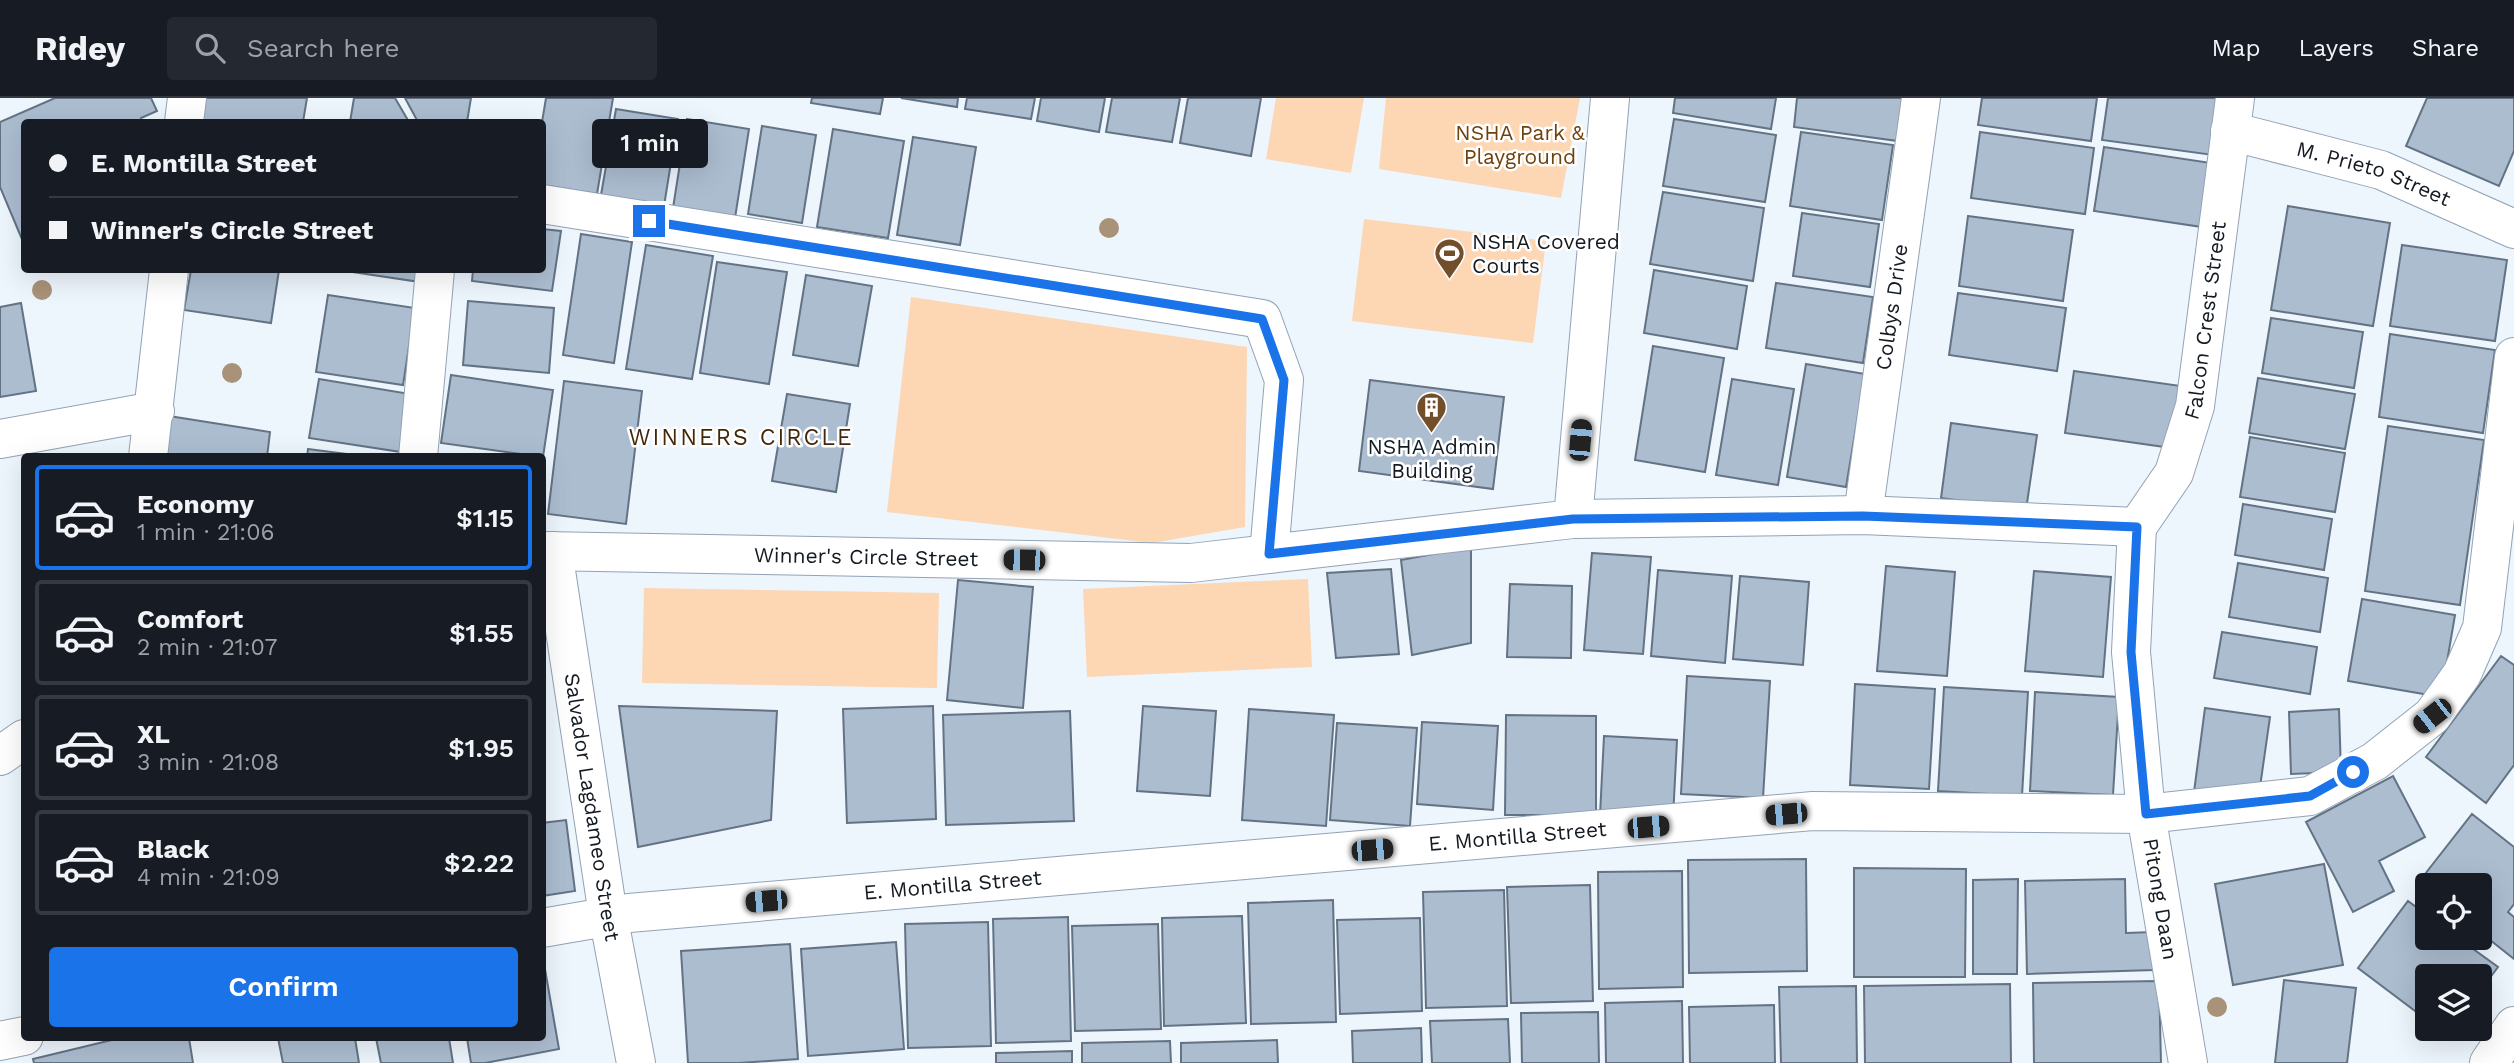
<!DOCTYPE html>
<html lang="en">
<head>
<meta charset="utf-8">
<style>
	:root { --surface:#171b24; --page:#242831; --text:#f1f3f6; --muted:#9ea1a6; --line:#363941; --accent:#1a73e8 }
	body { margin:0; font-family:"Work Sans",sans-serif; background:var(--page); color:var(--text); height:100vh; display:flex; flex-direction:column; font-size:26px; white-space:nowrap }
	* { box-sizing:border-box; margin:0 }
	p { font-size:23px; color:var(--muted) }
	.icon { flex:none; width:38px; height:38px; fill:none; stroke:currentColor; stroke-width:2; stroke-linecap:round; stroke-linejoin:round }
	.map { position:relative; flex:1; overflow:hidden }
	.panel { position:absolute; left:21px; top:355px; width:525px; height:588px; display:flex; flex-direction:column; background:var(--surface); border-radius:7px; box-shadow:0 7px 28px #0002 }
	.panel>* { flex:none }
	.hud { position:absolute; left:21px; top:21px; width:525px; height:154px; border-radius:7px; box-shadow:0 7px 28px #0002; display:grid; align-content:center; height:154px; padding:0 28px; background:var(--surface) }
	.fabs { position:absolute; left:2415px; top:775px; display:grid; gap:14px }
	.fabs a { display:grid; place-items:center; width:77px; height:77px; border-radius:7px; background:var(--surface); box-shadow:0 7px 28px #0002; font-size:35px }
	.end { position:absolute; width:32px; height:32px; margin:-16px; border:9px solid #1a73e8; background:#fff; box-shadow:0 0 0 4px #fff }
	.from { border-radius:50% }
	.bubble { position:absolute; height:49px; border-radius:7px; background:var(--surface); box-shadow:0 7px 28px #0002; font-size:23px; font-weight:600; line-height:49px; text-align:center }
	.car { position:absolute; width:21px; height:42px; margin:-21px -10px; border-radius:9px; box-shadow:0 0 5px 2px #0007; background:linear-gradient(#222 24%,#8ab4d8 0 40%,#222 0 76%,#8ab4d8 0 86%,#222 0) }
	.hud b { display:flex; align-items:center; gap:24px; height:66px; font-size:26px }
	.hud b+b { border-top:2px solid var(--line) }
	.hud i { width:18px; height:18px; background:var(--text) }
	ul { padding:12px 0 0; list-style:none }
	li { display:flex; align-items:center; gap:21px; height:105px; margin:0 14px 10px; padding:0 14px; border:4px solid var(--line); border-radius:7px }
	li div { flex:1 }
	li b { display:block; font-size:26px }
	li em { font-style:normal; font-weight:600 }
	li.selected { border-color:var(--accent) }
	li>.icon { width:63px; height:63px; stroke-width:1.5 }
	.primary-button { display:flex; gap:14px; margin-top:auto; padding:14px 28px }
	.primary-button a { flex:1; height:80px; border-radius:7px; background:var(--accent); color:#fff; font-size:28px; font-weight:600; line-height:80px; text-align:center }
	header { display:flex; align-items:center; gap:42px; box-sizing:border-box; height:98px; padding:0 35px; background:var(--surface); border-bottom:2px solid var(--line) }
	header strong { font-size:33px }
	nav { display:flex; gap:38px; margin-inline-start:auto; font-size:24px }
	.search { width:490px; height:63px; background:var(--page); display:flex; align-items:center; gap:18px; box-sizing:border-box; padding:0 24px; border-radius:7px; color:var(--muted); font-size:26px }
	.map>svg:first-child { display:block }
	.green { fill:#fdd6b3 }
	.building { fill:#acbdd0; stroke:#637384; stroke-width:2 }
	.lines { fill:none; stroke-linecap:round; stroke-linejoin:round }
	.minor-casing { stroke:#92a3b5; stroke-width:40 }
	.minor { stroke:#fff; stroke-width:38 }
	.tree { fill:#a89278 }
	.route { stroke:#1a73e8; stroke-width:9 }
	.labels { text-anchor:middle; stroke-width:5; stroke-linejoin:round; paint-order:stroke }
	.park-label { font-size:21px; fill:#6f410b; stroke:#fff }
	.street-label { font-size:21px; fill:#141a21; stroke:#fff }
	.poi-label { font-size:21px; fill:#141a21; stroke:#fff; text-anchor:start }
	.neighbourhood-label { font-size:23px; letter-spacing:2px; fill:#432708; stroke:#fff }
</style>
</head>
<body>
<header>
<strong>Ridey</strong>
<div class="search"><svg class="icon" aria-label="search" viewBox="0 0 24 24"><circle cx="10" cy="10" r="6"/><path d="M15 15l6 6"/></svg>Search here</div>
<nav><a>Map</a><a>Layers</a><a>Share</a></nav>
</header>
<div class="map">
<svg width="2514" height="965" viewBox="0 0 2514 965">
	<rect width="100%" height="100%" fill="#edf5fd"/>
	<path class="green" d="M 1276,0 L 1364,0 L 1351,75 L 1266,61 Z
		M 1386,0 L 1580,0 L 1561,100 L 1379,71 Z
		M 1364,121 L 1546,143 L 1533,245 L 1352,223 Z
		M 911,199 L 1247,249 L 1245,429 L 1152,445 L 887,414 Z
		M 1308,481 L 1312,569 L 1087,579 L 1083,491 Z
		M 644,490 L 939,495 L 937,590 L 642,585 Z"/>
	<path class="building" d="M 55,0 L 151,0 L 157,13 L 141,20 L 143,24 L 24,24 L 24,146 L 0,89 L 0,24 Z
		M 203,0 L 307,0 L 303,24 L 199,24 Z
		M 354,0 L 395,0 L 409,24 L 350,24 Z
		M 405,0 L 471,0 L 467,24 L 418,24 Z
		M 546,0 L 613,0 L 597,96 L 542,87 L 542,24 Z
		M 812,0 L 883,0 L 880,16 L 811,5 Z
		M 901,0 L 958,0 L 957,9 Z
		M 967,0 L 1035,0 L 1031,21 L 965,11 Z
		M 1041,0 L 1105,0 L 1099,34 L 1037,23 Z
		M 1112,0 L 1180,0 L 1172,44 L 1106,34 Z
		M 1188,0 L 1261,0 L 1251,58 L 1180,45 Z
		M 1675,0 L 1776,0 L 1771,31 L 1673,15 Z
		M 1797,0 L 1903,0 L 1898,43 L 1794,29 Z
		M 1982,0 L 2097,0 L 2091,43 L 1978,27 Z
		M 2108,0 L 2221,0 L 2213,57 L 2102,42 Z
		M 2427,0 L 2514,0 L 2514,53 L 2499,88 L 2406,48 Z
		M 616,11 L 678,21 L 664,108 L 601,97 Z
		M 687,21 L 749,31 L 735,120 L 673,110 Z
		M 1674,21 L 1776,37 L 1765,104 L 1663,88 Z
		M 762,28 L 816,37 L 802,125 L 748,116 Z
		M 833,31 L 904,43 L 888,140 L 817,129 Z
		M 1801,34 L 1893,47 L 1882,122 L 1790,108 Z
		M 1980,34 L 2094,50 L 2085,116 L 1971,100 Z
		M 913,39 L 976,49 L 960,147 L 897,137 Z
		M 2104,49 L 2211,65 L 2202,129 L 2094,113 Z
		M 1663,94 L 1764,110 L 1753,183 L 1650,166 Z
		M 2288,108 L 2390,125 L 2373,228 L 2271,212 Z
		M 1802,115 L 1879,126 L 1870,189 L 1793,178 Z
		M 1968,118 L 2073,132 L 2063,203 L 1959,188 Z
		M 542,131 L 561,133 L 552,193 L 472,183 L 473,172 L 542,172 Z
		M 581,136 L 632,144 L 614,265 L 563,257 Z
		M 646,147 L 713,158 L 692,281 L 626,271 Z
		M 2402,147 L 2507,162 L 2495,243 L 2390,228 Z
		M 717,164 L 787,174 L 769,286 L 700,275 Z
		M 191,172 L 279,172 L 271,225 L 184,212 Z
		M 339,172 L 422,172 L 420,184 Z
		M 1654,172 L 1747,188 L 1737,251 L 1644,235 Z
		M 806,177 L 872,188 L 858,268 L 793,257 Z
		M 1776,185 L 1873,199 L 1863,265 L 1766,250 Z
		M 1958,195 L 2066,210 L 2057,273 L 1949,257 Z
		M 328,197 L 415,210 L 403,287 L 316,274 Z
		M 468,203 L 554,210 L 549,275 L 463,267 Z
		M 21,205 L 36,293 L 0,299 L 0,209 Z
		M 2271,220 L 2363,234 L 2354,290 L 2262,275 Z
		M 2390,236 L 2495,252 L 2483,335 L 2379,319 Z
		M 1653,248 L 1724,260 L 1705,374 L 1635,362 Z
		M 1806,266 L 1865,276 L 1846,389 L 1787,379 Z
		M 2074,273 L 2188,289 L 2179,351 L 2065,335 Z
		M 451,277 L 553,292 L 543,359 L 441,345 Z
		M 2258,280 L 2355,296 L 2345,351 L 2249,335 Z
		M 319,281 L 410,296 L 401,354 L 309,340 Z
		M 1732,281 L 1794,291 L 1778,387 L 1716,377 Z
		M 1370,282 L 1504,299 L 1493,391 L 1359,373 Z
		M 564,283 L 642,293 L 626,426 L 548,416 Z
		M 787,296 L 850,306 L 836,394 L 772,383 Z
		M 169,318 L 270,334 L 267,359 L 163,359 Z
		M 1951,325 L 2037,337 L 2026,412 L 1941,400 Z
		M 2388,328 L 2484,342 L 2460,507 L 2365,493 Z
		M 2250,339 L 2345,355 L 2335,414 L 2240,399 Z
		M 308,351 L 370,359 L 307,359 Z
		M 2243,406 L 2332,421 L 2324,472 L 2235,457 Z
		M 1471,449 L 1471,545 L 1412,557 L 1401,462 Z
		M 1592,455 L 1651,459 L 1643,556 L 1584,552 Z
		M 2238,465 L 2328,480 L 2320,534 L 2229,519 Z
		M 1886,468 L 1955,474 L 1947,578 L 1877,573 Z
		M 1391,471 L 1399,556 L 1336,560 L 1327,475 Z
		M 1658,472 L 1732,478 L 1725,565 L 1651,558 Z
		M 2034,473 L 2111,479 L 2103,579 L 2025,573 Z
		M 1740,478 L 1809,484 L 1803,567 L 1733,561 Z
		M 958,482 L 1033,489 L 1023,610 L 947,602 Z
		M 1510,486 L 1572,488 L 1571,560 L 1507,559 Z
		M 2362,501 L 2455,517 L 2441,599 L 2348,583 Z
		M 2222,534 L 2317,549 L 2310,596 L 2214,580 Z
		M 2501,558 L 2514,567 L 2514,667 L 2486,705 L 2426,659 Z
		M 1687,578 L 1770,583 L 1763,700 L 1681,696 Z
		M 1855,586 L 1935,591 L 1929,691 L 1850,687 Z
		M 1944,589 L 2028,594 L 2022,698 L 1938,693 Z
		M 2035,594 L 2119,599 L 2113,697 L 2030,693 Z
		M 619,608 L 777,613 L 771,722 L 638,749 Z
		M 933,608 L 936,721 L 847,725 L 843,611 Z
		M 1143,608 L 1216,613 L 1210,698 L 1137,693 Z
		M 2205,610 L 2270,619 L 2258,703 L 2194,694 Z
		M 1249,611 L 1334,617 L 1326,728 L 1242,722 Z
		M 2339,611 L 2341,674 L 2291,676 L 2289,614 Z
		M 1070,613 L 1074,723 L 946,727 L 943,617 Z
		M 1506,617 L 1596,618 L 1596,717 L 1505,717 Z
		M 1422,624 L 1498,628 L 1493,712 L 1417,706 Z
		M 1337,625 L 1417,630 L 1410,728 L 1330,722 Z
		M 1604,638 L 1677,642 L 1673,720 L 1600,717 Z
		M 2393,678 L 2425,739 L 2379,763 L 2394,793 L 2353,814 L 2306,724 Z
		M 2472,716 L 2514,749 L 2514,806 L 2508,814 L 2514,819 L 2514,861 L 2480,834 L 2480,788 L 2427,788 L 2427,792 L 2418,785 Z
		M 566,722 L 575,793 L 542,798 L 542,725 Z
		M 1806,761 L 1807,873 L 1689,875 L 1688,762 Z
		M 2324,766 L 2343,867 L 2233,887 L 2215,786 Z
		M 1854,770 L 1966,771 L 1965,879 L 1854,879 Z
		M 1682,773 L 1683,889 L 1599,891 L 1598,774 Z
		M 2018,781 L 2017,876 L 1973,876 L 1973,782 Z
		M 2125,781 L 2126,835 L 2153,834 L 2154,872 L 2027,876 L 2025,783 Z
		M 1590,787 L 1593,903 L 1511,905 L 1507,789 Z
		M 1504,792 L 1507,908 L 1426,910 L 1423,794 Z
		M 1333,802 L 1336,924 L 1251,926 L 1248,805 Z
		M 2408,803 L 2427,817 L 2427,840 L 2458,840 L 2498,869 L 2480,893 L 2480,878 L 2427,878 L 2427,922 L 2358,870 Z
		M 1242,818 L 1246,925 L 1164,928 L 1162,820 Z
		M 1068,819 L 1071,943 L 996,945 L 993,821 Z
		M 1420,820 L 1422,913 L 1340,916 L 1337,822 Z
		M 988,824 L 991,948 L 908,950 L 905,826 Z
		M 1158,826 L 1161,931 L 1075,933 L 1072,828 Z
		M 896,844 L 904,951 L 808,958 L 801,851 Z
		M 790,846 L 798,961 L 739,965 L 688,965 L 681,853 Z
		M 543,860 L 559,951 L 485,965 L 471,965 L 467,940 L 542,940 Z
		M 2284,882 L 2356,890 L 2347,965 L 2275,965 Z
		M 2159,883 L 2161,965 L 2034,965 L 2033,885 Z
		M 2010,886 L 2011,965 L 1865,965 L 1864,888 Z
		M 1856,888 L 1857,965 L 1781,965 L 1779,889 Z
		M 1682,903 L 1683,965 L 1606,965 L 1605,905 Z
		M 1774,907 L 1775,965 L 1690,965 L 1689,909 Z
		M 1598,914 L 1599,965 L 1522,965 L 1521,915 Z
		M 1508,921 L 1510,965 L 1432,965 L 1430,923 Z
		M 1421,930 L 1422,965 L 1353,965 L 1352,933 Z
		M 120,940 L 189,940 L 193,965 L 34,965 L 33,961 Z
		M 278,940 L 355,940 L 359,965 L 283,965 Z
		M 376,940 L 449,940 L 453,965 L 381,965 Z
		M 1277,942 L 1278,965 L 1181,965 L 1181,945 Z
		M 1170,943 L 1171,965 L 1082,965 L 1082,945 Z
		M 1072,953 L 1072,965 L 996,965 L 996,955 Z"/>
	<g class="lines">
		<defs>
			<g id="minor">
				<path d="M 184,24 L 187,0"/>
				<path id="s1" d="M 2230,33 L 2381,72 L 2514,131"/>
				<path d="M 542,106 L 1262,221 L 1284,282 L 1269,456"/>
				<path d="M 0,341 L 155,313"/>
				<path d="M 148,359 L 169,172"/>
				<path d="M 418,359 L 435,172"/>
				<path id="s2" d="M 1863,417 L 1921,0"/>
				<path d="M 1573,421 L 1610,0"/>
				<path id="s3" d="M 2137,429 L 2131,554 L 2146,716 L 2188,965"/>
				<path id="s4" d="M 2137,429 L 2174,375 L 2195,308 L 2235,0"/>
				<path id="s5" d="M 542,453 L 1191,465 L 1573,421 L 1863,417 L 2137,429"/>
				<path id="s6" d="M 553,453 L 608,817 L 636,965"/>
				<path d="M 0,658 L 24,641"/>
				<path id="s7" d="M 542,830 L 629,815 L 1813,713 L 2146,716 L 2310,698 L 2375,663 L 2432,618 L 2462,576 L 2482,530 L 2514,259"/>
				<path d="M 0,943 L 24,938"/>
				<path d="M 2489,965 L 2514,928"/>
			</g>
		</defs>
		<use href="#minor" class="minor-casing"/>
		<use href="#minor" class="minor"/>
	</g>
	<g class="tree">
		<circle cx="1109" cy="130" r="10"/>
		<circle cx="42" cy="192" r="10"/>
		<circle cx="232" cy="275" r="10"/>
		<circle cx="2217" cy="909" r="10"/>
	</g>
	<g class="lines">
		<path class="route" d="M 649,123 L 1262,221 L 1284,282 L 1269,456 L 1573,421 L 1863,418 L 2137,429 L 2131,554 L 2146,716 L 2310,698 L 2353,674"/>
	</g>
	<defs>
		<symbol id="stadium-pin" viewBox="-11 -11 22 30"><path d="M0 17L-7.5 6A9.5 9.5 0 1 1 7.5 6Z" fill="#734e2a" stroke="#fff"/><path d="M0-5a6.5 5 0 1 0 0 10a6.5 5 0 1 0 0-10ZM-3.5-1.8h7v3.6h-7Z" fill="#fff"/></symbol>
		<symbol id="building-pin" viewBox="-11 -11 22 30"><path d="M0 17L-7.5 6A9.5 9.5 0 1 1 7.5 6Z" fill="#734e2a" stroke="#fff"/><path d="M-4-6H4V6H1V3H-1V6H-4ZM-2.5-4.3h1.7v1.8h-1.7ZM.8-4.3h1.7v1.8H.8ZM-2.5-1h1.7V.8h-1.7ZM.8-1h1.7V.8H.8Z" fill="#fff"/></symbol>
	</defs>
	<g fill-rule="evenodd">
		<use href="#stadium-pin" x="1432" y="138" width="35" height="47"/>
		<use href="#building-pin" x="1414" y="292" width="35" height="47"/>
	</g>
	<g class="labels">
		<g class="park-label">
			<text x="1520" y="42">NSHA Park &amp;<tspan x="1520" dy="24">Playground</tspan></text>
		</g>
		<g class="street-label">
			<text dy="7" stroke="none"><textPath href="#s1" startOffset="150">M. Prieto Street</textPath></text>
			<text dy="7" stroke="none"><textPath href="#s2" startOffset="210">Colbys Drive</textPath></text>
			<text dy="7" stroke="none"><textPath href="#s4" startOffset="222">Falcon Crest Street</textPath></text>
			<text dy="7" stroke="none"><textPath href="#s5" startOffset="324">Winner's Circle Street</textPath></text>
			<text dy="7" stroke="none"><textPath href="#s6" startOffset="259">Salvador Lagdameo Street</textPath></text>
			<text dy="7" stroke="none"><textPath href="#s7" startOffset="980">E. Montilla Street</textPath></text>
			<text dy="7" stroke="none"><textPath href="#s7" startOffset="413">E. Montilla Street</textPath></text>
			<text dy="7" stroke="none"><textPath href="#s3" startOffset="374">Pitong Daan</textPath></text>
		</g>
		<g class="poi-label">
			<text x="1472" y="151">NSHA Covered<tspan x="1472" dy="24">Courts</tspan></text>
			<text x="1432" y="356" text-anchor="middle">NSHA Admin<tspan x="1432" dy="24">Building</tspan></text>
		</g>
		<g class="neighbourhood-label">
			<text x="741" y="347">WINNERS CIRCLE</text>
		</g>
	</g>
</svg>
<div class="fabs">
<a><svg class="icon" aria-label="locate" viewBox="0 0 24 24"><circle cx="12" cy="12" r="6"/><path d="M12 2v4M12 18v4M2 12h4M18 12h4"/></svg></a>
<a><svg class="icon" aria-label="layers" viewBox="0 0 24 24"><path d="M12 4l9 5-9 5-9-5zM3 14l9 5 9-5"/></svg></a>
</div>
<i class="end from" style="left:2353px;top:674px"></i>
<i class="end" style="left:649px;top:123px"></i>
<div class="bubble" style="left:592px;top:21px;width:116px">1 min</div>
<i class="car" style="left:1580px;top:342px;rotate:5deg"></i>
<i class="car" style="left:1024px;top:462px;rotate:271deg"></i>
<i class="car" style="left:2432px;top:618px;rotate:232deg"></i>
<i class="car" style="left:1786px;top:716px;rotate:265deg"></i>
<i class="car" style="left:1648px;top:729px;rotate:85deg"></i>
<i class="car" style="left:1372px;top:752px;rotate:85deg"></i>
<i class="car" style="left:766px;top:803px;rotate:265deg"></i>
<div class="hud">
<b><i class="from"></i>E. Montilla Street</b>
<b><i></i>Winner's Circle Street</b>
</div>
<section class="panel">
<ul>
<li class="selected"><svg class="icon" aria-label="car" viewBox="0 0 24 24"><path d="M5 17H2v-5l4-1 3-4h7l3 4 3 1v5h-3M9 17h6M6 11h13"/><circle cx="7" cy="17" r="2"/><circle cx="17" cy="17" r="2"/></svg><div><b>Economy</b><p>1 min · 21:06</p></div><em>$1.15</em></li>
<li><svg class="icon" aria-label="car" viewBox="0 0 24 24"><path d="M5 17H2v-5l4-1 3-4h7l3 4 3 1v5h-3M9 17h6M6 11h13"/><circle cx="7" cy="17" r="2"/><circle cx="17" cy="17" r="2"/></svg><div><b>Comfort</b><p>2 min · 21:07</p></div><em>$1.55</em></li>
<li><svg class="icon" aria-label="car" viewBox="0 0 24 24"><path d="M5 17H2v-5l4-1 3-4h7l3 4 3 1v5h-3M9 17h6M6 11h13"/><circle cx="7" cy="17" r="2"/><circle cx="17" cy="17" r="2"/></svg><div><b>XL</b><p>3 min · 21:08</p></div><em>$1.95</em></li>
<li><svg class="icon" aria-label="car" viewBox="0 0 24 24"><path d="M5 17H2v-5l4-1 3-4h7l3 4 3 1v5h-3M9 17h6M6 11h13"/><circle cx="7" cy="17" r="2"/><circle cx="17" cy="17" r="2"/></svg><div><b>Black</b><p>4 min · 21:09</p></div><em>$2.22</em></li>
</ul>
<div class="primary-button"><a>Confirm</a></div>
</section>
</div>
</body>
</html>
